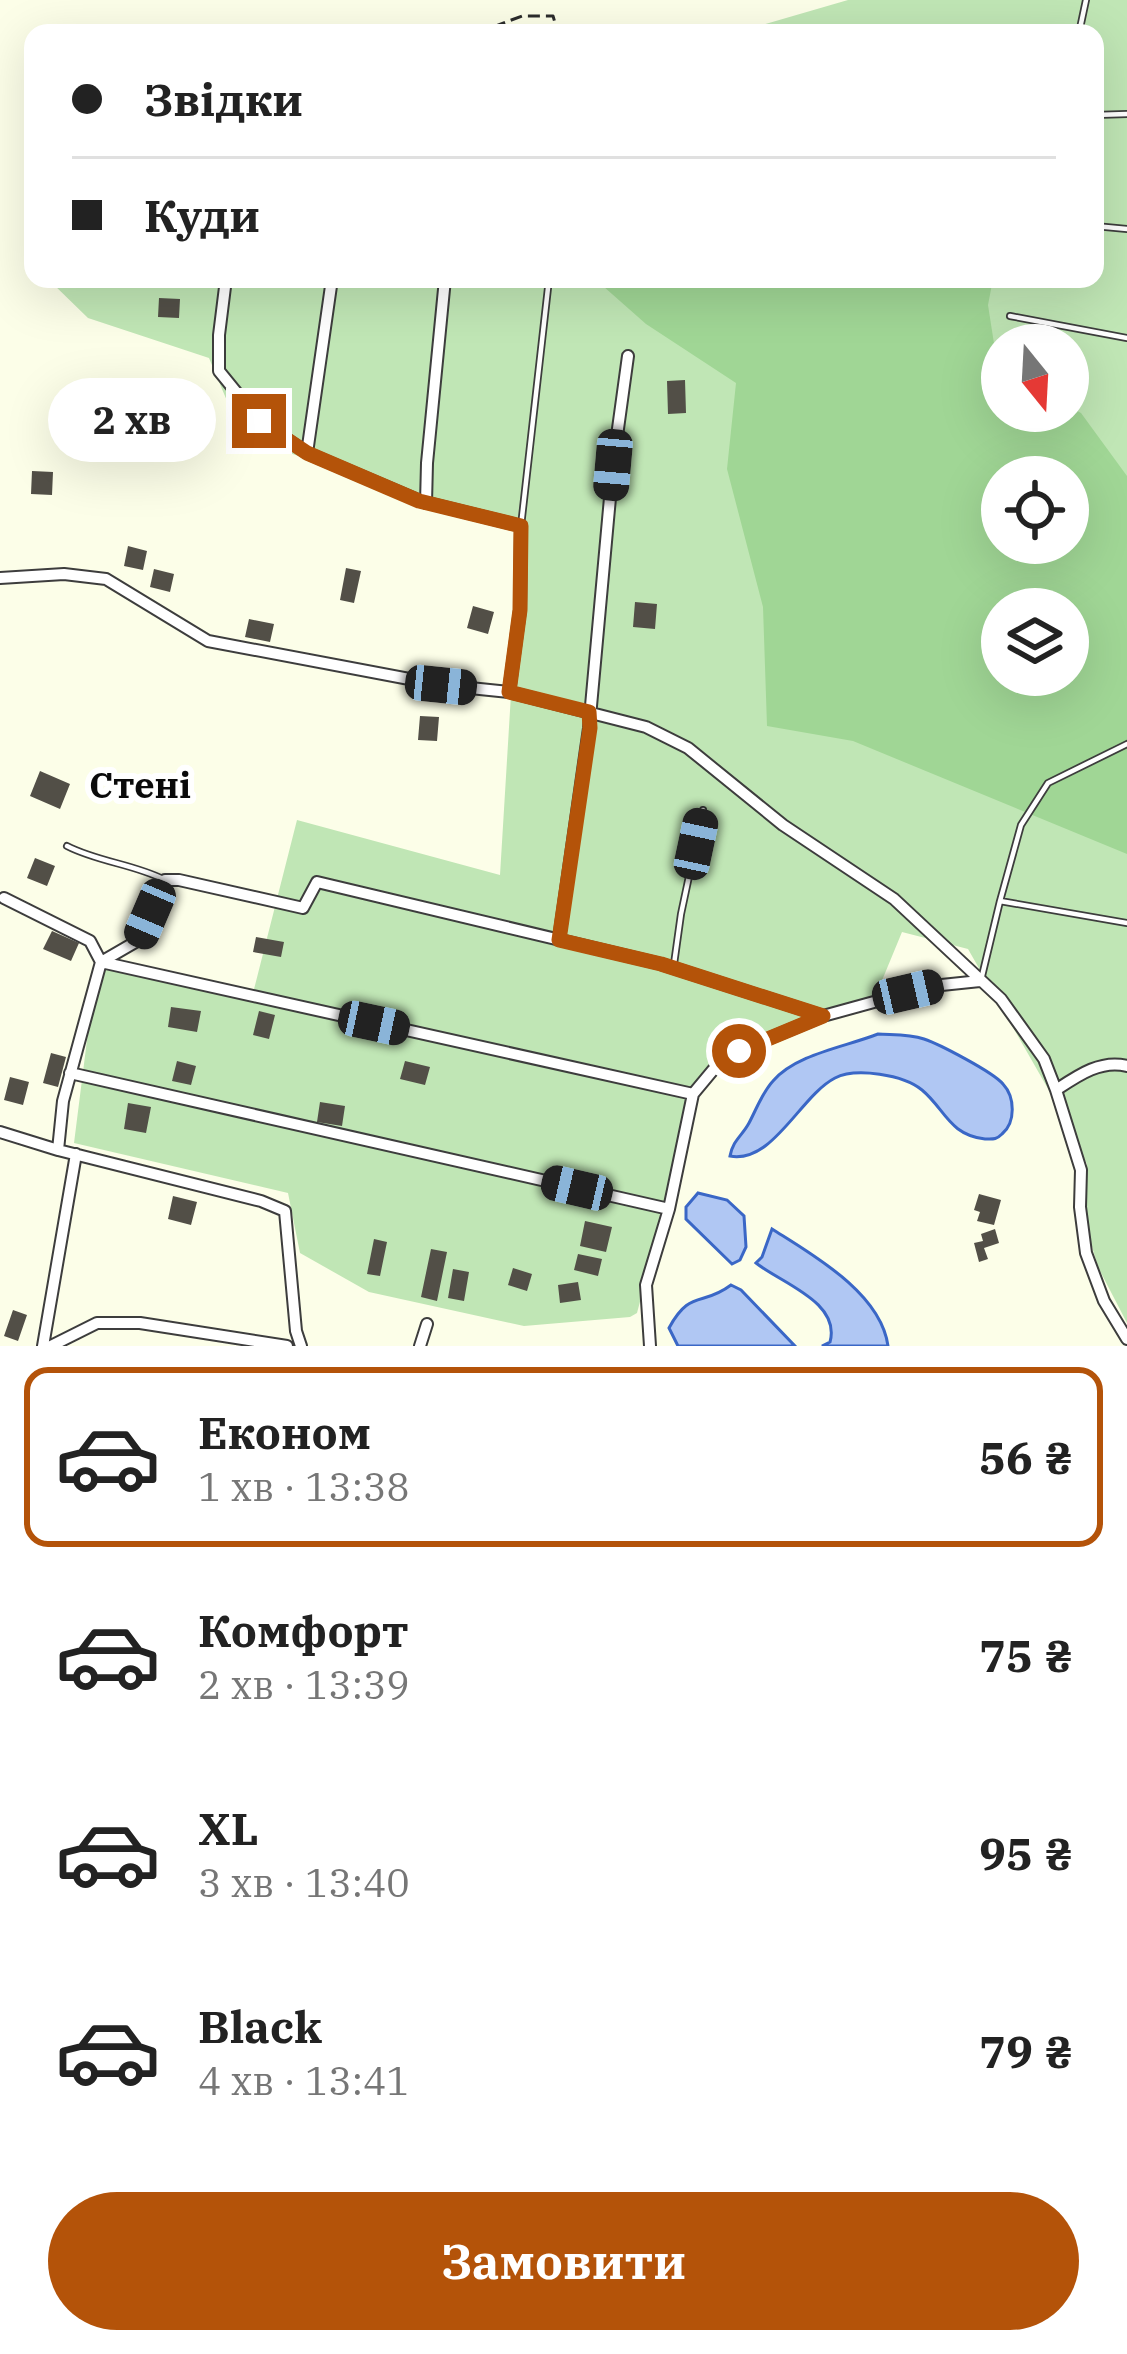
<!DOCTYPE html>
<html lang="uk">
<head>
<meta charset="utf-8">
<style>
	:root { --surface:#fff; --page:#f2f2f2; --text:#222; --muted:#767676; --line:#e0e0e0; --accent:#b45309 }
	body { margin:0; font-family:"IBM Plex Serif",serif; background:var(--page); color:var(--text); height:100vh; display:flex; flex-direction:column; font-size:45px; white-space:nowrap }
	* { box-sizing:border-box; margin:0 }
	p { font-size:39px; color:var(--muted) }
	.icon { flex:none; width:66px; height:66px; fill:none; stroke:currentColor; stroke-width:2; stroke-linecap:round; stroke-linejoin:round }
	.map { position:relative; height:1346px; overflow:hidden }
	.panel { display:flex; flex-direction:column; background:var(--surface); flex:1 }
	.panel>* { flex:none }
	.banner { position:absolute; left:24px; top:24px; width:1080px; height:264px; border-radius:24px; box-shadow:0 12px 48px #0002; display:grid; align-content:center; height:264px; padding:0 48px; background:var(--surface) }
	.needle { width:78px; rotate:162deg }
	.buttons { position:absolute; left:981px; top:324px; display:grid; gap:24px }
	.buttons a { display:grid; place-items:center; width:108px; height:108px; border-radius:50%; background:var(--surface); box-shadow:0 12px 48px #0002; font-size:60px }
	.end { position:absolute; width:54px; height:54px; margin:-27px; border:15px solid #b45309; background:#fff; box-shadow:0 0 0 6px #fff }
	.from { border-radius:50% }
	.bubble { position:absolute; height:84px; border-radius:42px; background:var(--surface); box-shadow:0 12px 48px #0002; font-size:39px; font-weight:700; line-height:84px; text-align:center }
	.car { position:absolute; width:36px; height:72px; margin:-36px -18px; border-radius:15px; box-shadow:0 0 9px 3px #0007; background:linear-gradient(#222 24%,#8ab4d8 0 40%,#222 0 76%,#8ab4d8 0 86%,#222 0) }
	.banner b { display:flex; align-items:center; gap:42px; height:114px; font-size:45px }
	.banner b+b { border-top:3px solid var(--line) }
	.banner i { width:30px; height:30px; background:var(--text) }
	ul { padding:21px 0 0; list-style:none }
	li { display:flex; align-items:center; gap:36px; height:180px; margin:0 24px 18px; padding:0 24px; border:6px solid transparent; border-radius:24px }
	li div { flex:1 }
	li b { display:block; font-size:45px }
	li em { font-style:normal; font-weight:700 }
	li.current { border-color:var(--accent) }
	li>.icon { width:108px; height:108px; stroke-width:1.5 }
	.button { display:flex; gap:24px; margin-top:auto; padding:24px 48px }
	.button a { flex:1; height:138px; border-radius:72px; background:var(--accent); color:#fff; font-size:48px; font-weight:700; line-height:138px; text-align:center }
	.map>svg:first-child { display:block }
	.green { fill:#c0e6b5; fill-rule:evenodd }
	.forest { fill:#a0d695; fill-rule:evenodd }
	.water { fill:#b0c7f3; stroke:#3a67c6; stroke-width:3 }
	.building { fill:#524f47 }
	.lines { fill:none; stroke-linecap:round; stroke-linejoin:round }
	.lane-casing { stroke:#3d3d3d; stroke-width:8 }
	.street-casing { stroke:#3d3d3d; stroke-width:14 }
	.path { stroke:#2c2c2c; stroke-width:3; stroke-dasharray:12 6; stroke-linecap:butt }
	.lane { stroke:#fff; stroke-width:4.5 }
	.street { stroke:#fff; stroke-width:10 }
	.route { stroke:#b45309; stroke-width:15 }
	.labels { text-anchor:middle; stroke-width:12; stroke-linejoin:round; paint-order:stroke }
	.quarter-label { font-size:36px; font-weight:bold; fill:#0a0a0a; stroke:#fff }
</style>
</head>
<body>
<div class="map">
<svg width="1127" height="1346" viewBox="0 0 1127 1346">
	<rect width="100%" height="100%" fill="#fcfee8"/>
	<path class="green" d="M 848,0 L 1127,0 L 1127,1323 L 1098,1267 L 1090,1240 L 1084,1191 L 1087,1164 L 1059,1108 L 968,949 L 902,932 L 876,995 L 728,1050 L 686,1095 L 672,1179 L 637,1313 L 630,1317 L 524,1326 L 369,1292 L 300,1253 L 288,1193 L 74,1143 L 97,961 L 251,1001 L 297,820 L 500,875 L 521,530 L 511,521 L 243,439 L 209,358 L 88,318 L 50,281 L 1095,279 L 1095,33 L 735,33 ZM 1002,345 L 1068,345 L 1068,411 L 1002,411 ZM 1002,477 L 1068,477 L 1068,543 L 1002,543 ZM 1002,609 L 1068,609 L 1068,675 L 1002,675 Z"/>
	<path class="forest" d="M 595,279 L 993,279 L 988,305 L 998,369 L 1002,372 L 1002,411 L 1068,411 L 1068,406 L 1081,413 L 1127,476 L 1127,854 L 853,741 L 767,726 L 763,607 L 727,469 L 736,383 L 646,324 ZM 1002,477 L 1068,477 L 1068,543 L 1002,543 ZM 1002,609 L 1068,609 L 1068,675 L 1002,675 Z"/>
	<path class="water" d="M 878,1034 C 894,1035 909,1034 924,1039 C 939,1044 993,1072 1003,1084 C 1015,1097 1016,1122 1002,1134 C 996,1140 993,1139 985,1139 C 949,1135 945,1109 922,1090 C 904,1075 856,1067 835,1078 C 800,1096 773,1164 730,1156 C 733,1140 742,1136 749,1123 C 756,1110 762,1093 773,1081 C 796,1054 845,1047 878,1034 Z
		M 698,1193 L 727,1200 L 744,1216 L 746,1247 L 740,1260 L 732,1264 L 686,1219 L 686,1207 Z
		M 772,1229 C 813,1255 881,1293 888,1346 L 822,1346 L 830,1342 C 841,1302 781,1283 756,1263 L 762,1257 Z
		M 731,1285 L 741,1290 L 795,1346 L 678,1346 L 669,1328 C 690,1289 702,1307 731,1285 Z"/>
	<path class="building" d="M 159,298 L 180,299 L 179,318 L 158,317 Z
		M 685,380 L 686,413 L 668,414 L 667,381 Z
		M 32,471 L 53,472 L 52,495 L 31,494 Z
		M 128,546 L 147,551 L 143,570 L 124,566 Z
		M 346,568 L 361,571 L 354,603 L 340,600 Z
		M 154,569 L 174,574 L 170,592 L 150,587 Z
		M 635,602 L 657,604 L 655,629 L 633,627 Z
		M 473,606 L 494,612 L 488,634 L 467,628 Z
		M 249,619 L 274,624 L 270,642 L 245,637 Z
		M 420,716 L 439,717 L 437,741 L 418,740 Z
		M 40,771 L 70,784 L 60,809 L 30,796 Z
		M 35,858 L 55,866 L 47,886 L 27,878 Z
		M 52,931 L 79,943 L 71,961 L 43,949 Z
		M 256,937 L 284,942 L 281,957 L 253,952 Z
		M 171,1007 L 201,1011 L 197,1032 L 168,1027 Z
		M 259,1011 L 275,1015 L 269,1039 L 253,1035 Z
		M 51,1053 L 66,1057 L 58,1087 L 43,1083 Z
		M 177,1061 L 196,1066 L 191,1085 L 172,1081 Z
		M 405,1061 L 430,1067 L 425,1085 L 400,1079 Z
		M 10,1077 L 29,1082 L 23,1105 L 4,1100 Z
		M 320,1102 L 345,1106 L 342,1126 L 317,1122 Z
		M 128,1103 L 151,1107 L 146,1133 L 124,1129 Z
		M 979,1194 L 1001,1200 L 994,1225 L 977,1221 L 980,1212 L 974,1210 Z
		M 173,1196 L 197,1202 L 191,1225 L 168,1219 Z
		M 585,1221 L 612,1227 L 606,1252 L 580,1246 Z
		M 995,1229 L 999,1243 L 984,1248 L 988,1259 L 979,1262 L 974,1243 L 983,1241 L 981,1234 Z
		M 374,1239 L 387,1242 L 380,1276 L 367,1274 Z
		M 431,1249 L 447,1252 L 437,1301 L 421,1297 Z
		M 578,1254 L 602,1259 L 598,1276 L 574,1270 Z
		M 513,1268 L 532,1274 L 527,1291 L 508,1285 Z
		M 453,1269 L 469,1272 L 464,1301 L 448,1298 Z
		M 578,1282 L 581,1300 L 560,1303 L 558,1285 Z
		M 13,1310 L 27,1315 L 18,1341 L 4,1336 Z"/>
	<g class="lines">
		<defs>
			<path id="lane" d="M 1079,33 L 1086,0
				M 1095,115 L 1127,114
				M 1095,226 L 1127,229
				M 1010,316 L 1127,338
				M 521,526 L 549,279
				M 67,846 C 98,862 134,864 165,880
				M 1000,901 L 1021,825 L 1048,783 L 1127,744
				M 674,964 L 681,914 L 703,810
				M 982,976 L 1000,901 L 1127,923"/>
			<path id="street" d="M 226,279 L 219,335 L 219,371 L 259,420 L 307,453 L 420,501 L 521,526 L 520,610 L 509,692
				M 307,453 L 332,279
				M 426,503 L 427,463 L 445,279
				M 0,578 L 64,574 L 106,579 L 208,641 L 441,685 L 509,692 L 646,727 L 688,748 L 783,825 L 894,899 L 1001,999 L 1044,1059 L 1056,1090 L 1081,1170 L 1080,1207 L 1086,1253 L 1104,1301 L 1127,1339
				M 4,898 L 90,941 L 101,962 L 693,1094
				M 559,939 L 589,728 L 613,465 L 628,356
				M 70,1073 L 669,1209
				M 1056,1090 C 1077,1076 1101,1059 1127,1066
				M 0,1132 L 58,1150
				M 43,1346 L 76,1154
				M 51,1346 L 97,1323 L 140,1323 L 287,1346
				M 301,1346 L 296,1331 L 285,1211 L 261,1201 L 58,1150 L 63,1101 L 101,962 L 139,940 L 165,880 L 179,880 L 303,908 L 317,882 L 661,964 L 823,1016
				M 420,1346 L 427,1324
				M 650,1346 L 646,1285 L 669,1209 L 693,1094 L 713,1070 L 739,1051 L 823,1016 L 932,986 L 980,981"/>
		</defs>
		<use href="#lane" class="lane-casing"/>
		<use href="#street" class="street-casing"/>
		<path class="path" d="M 477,33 L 522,16 L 553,16 L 558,33"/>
		<use href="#lane" class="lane"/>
		<use href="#street" class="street"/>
	</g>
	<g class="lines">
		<path class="route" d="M 259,421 L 307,453 L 419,501 L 521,526 L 520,610 L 509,692 L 589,712 L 590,728 L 559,940 L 661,964 L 823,1016 L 739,1051"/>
	</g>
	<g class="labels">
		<g class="quarter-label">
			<text x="140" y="798">Стені</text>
		</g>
	</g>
</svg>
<div class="buttons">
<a><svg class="needle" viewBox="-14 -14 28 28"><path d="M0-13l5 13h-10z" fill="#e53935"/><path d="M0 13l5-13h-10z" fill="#767676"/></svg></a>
<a><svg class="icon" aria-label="locate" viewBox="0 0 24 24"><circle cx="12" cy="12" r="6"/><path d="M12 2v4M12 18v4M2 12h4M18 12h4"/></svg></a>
<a><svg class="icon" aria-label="layers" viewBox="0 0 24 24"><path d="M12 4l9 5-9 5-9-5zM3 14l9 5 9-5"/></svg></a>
</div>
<i class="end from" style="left:739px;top:1051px"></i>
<i class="end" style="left:259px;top:421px"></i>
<div class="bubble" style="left:48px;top:378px;width:168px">2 хв</div>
<i class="car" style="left:613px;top:465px;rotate:185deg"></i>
<i class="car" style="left:441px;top:685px;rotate:96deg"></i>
<i class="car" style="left:696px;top:844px;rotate:12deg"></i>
<i class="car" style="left:150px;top:914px;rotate:203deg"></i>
<i class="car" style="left:908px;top:992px;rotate:77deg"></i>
<i class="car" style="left:374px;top:1023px;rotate:102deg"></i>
<i class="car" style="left:577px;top:1188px;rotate:283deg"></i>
<div class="banner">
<b><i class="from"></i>Звідки</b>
<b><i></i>Куди</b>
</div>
</div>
<section class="panel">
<ul>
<li class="current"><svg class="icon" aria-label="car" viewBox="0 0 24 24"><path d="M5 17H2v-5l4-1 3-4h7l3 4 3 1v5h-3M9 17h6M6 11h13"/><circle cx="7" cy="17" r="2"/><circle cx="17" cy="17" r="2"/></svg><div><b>Економ</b><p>1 хв · 13:38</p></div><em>56 ₴</em></li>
<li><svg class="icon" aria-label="car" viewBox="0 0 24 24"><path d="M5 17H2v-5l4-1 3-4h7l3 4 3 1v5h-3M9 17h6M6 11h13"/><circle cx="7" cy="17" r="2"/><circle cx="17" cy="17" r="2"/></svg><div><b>Комфорт</b><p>2 хв · 13:39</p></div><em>75 ₴</em></li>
<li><svg class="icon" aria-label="car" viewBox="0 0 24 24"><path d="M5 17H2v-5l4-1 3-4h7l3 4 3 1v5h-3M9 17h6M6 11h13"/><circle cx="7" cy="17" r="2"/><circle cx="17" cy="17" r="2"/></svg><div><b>XL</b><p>3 хв · 13:40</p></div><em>95 ₴</em></li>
<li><svg class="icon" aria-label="car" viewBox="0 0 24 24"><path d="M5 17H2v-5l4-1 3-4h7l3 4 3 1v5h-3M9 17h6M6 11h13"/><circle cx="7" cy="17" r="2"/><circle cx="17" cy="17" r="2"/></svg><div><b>Black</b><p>4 хв · 13:41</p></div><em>79 ₴</em></li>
</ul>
<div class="button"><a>Замовити</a></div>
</section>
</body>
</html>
